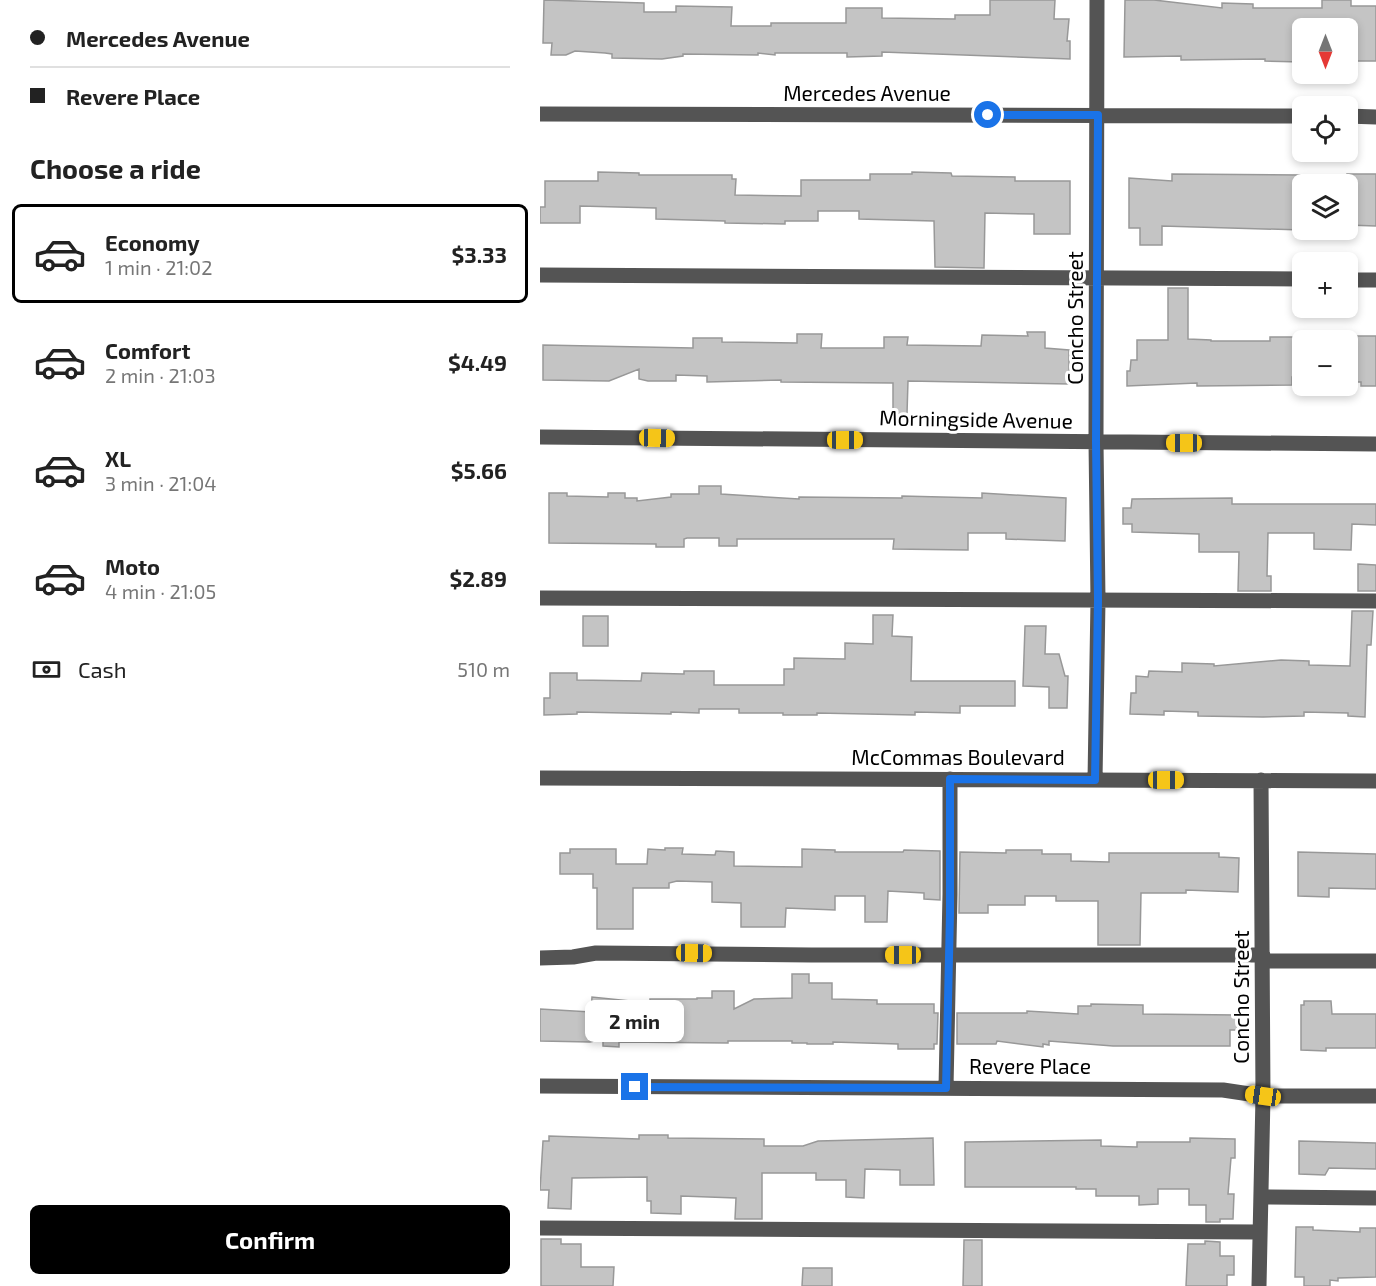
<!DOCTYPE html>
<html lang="en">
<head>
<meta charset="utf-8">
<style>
	:root { --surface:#fff; --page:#f2f2f2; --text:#222; --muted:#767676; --line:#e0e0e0; --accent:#000 }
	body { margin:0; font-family:"Exo 2",sans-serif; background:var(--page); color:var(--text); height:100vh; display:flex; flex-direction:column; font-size:22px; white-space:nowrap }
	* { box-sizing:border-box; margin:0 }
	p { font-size:20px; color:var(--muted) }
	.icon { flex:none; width:33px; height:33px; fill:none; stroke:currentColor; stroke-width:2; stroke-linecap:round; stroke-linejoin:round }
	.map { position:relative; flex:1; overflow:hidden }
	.drawer { display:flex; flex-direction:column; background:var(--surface); width:540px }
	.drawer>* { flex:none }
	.banner { display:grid; align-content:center; height:132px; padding:0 30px; background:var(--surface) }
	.needle { width:39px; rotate:180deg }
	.tools { position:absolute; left:752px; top:18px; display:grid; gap:12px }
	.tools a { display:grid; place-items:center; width:66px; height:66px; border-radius:9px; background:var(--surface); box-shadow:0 3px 9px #0003; font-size:30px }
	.end { position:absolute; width:27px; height:27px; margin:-14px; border:8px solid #1a73e8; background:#fff; box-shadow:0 0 0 3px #fff }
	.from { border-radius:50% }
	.bubble { position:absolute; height:42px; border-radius:9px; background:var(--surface); box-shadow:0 3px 9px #0003; font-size:20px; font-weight:700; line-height:42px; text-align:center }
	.car { position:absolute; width:18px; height:36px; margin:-18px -9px; border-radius:8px; box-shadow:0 0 4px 2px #0007; background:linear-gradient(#f5c518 24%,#345 0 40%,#f5c518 0 76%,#345 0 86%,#f5c518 0) }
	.banner b { display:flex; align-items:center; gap:21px; height:57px; font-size:22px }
	.banner b+b { border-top:2px solid var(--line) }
	.banner i { width:15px; height:15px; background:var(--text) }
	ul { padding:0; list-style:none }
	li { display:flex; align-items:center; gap:18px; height:99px; margin:0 12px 9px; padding:0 18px; border:3px solid transparent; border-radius:9px }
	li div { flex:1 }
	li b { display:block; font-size:22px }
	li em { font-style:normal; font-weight:700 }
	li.on { border-color:var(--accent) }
	li>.icon { width:54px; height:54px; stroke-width:1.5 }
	h2 { padding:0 30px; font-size:27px; line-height:72px }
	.pay { display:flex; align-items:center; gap:15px; height:66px; padding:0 30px; font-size:22px }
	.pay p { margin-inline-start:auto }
	.primary-button { display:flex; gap:12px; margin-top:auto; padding:12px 30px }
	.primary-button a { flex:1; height:69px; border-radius:9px; background:var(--accent); color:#fff; font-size:24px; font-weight:700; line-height:69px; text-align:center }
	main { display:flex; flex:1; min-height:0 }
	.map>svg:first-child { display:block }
	.building { fill:#c4c4c4; stroke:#989898; stroke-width:1.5 }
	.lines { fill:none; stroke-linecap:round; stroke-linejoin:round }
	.minor { stroke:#545454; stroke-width:15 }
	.route { stroke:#1a73e8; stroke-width:8 }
	.labels { text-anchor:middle; stroke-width:6; stroke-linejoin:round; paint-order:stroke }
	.street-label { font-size:21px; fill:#000; stroke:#fff }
</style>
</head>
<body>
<main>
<section class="drawer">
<div class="banner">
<b><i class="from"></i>Mercedes Avenue</b>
<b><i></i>Revere Place</b>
</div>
<h2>Choose a ride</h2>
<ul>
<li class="on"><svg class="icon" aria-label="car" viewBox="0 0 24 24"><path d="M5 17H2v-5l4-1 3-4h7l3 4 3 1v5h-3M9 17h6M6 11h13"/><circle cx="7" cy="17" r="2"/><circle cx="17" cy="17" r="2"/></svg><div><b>Economy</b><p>1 min · 21:02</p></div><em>$3.33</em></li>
<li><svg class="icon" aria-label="car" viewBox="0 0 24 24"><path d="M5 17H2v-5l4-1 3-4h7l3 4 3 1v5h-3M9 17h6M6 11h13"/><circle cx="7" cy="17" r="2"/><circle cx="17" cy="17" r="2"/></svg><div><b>Comfort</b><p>2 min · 21:03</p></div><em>$4.49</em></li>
<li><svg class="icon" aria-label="car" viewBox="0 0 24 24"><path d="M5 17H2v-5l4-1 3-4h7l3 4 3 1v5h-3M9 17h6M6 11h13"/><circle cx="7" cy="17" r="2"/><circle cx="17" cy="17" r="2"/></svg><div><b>XL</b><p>3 min · 21:04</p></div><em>$5.66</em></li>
<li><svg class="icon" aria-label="car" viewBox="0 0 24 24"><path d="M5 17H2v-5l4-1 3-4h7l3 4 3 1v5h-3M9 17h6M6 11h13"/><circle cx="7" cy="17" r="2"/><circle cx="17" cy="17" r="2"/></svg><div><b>Moto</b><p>4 min · 21:05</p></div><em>$2.89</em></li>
</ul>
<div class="pay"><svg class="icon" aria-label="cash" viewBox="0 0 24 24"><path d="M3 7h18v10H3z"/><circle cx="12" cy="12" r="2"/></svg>Cash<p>510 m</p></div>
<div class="primary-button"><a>Confirm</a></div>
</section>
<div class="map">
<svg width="836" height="1286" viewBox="0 0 836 1286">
	<rect width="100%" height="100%" fill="#fff"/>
	<path class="building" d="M 4,0 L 104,3 L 104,12 L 136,12 L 136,6 L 192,7 L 191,26 L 231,26 L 231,23 L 306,23 L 306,8 L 342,8 L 342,18 L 415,19 L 415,15 L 450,15 L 450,0 L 515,0 L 514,19 L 529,19 L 527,41 L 530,41 L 530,59 L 342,52 L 342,56 L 307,57 L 307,53 L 235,53 L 235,55 L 218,53 L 218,55 L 143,54 L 143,56 L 122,59 L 72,58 L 72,54 L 65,53 L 35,51 L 26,55 L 11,55 L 12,43 L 3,43 Z
		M 585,0 L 614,0 L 682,8 L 682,3 L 713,4 L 713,8 L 782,8 L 782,0 L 811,0 L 811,6 L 836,6 L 836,61 L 807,61 L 807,28 L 762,28 L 762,62 L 725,61 L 725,59 L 641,60 L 641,56 L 584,57 Z
		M 58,172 L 99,173 L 99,175 L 192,175 L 192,179 L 196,179 L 195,195 L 261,196 L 261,180 L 330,180 L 330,174 L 372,174 L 372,172 L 411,173 L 412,176 L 475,177 L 475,181 L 530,181 L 530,234 L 494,234 L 494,214 L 445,213 L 444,268 L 395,267 L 394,221 L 319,219 L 319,211 L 278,211 L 278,221 L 245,221 L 245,224 L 185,223 L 185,221 L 116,219 L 116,208 L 40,206 L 40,223 L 0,223 L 0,207 L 5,207 L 5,181 L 58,181 Z
		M 632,174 L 762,175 L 762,230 L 622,226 L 622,245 L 600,245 L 600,228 L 589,228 L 589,178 L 632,181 Z
		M 807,174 L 836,174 L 836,226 L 807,225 Z
		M 628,288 L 648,288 L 648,339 L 671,340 L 671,341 L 730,341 L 730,337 L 762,337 L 762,377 L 752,377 L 752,385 L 657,386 L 657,383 L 587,386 L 587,371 L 590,371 L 591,360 L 597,360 L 597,340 L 628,340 Z
		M 487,332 L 505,332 L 505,348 L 529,350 L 529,384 L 368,381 L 367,414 L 353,414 L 353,383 L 241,382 L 241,380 L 167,382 L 167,376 L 136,375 L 136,381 L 108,381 L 99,379 L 99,369 L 69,381 L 3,380 L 3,345 L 153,348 L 153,338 L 182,338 L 182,342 L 257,343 L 257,334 L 282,334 L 281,348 L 344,348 L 344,337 L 368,337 L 367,345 L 441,346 L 442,335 L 488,336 Z
		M 807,336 L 836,336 L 836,386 L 821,386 L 821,382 L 807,382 Z
		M 159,486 L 181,486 L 181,494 L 259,499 L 259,497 L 362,498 L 362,496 L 442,498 L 442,493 L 526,498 L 525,541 L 466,539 L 466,533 L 428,533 L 428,550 L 353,549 L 354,539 L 197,539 L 197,546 L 179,546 L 179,538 L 147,538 L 144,539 L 144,547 L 116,547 L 116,544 L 9,543 L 9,493 L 27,493 L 27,496 L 68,497 L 68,493 L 85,493 L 85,498 L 97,498 L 97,501 L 131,497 L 131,494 L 159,494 Z
		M 692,498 L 692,504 L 836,504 L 836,525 L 812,524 L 811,550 L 774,549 L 774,533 L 728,533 L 727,576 L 731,576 L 731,591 L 698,591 L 699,552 L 659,552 L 659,534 L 592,532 L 592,524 L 583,524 L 583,508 L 591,508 L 592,499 Z
		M 818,564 L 836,565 L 836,591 L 818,591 Z
		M 812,611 L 833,611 L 831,645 L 827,645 L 825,717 L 808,716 L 808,713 L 764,712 L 764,716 L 723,717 L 658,716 L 658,712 L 624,711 L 624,715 L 590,714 L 591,693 L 596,693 L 596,676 L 608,677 L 609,671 L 642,672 L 642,663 L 674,664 L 674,666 L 741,660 L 769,661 L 769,665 L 810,666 Z
		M 333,615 L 353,615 L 352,636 L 372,637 L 371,681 L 475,681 L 475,706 L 420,706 L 420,713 L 375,712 L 375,715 L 277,713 L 277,715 L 243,715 L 243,713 L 199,713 L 199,709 L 159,709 L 159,713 L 131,712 L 131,714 L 37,712 L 37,714 L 4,715 L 4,698 L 10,698 L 10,673 L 37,673 L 37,680 L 101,681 L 102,673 L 144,674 L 144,671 L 174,671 L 174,685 L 244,685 L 244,669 L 254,669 L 254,658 L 305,659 L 305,643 L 333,644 Z
		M 43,616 L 68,616 L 68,646 L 43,646 Z
		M 485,626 L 506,626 L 505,654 L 519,654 L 525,676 L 528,676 L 527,708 L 509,708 L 509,687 L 483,686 Z
		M 125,848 L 143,848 L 142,854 L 175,855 L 176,851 L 194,852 L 194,866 L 262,867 L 262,849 L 295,850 L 295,852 L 363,852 L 364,850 L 400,851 L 400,900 L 384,899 L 384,893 L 348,891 L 347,922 L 325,922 L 325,896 L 295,896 L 295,910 L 246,908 L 245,927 L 201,927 L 201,903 L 172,902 L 172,882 L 137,881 L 129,883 L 129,888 L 93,888 L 93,929 L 57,929 L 57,888 L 53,888 L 53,874 L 20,874 L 20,853 L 30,853 L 30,849 L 76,849 L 76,864 L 107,864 L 108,849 L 125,850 Z
		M 466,850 L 502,850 L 502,854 L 531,854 L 531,861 L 569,862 L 569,853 L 679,853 L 679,857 L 699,858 L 698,892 L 646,890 L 646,893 L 601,893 L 600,945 L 558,945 L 558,901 L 516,901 L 516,896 L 485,896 L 485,905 L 448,905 L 448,913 L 419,913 L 420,852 L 466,853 Z
		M 758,852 L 836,854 L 836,889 L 789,888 L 789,897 L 758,896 Z
		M 252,974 L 269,974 L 269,983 L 292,983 L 292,999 L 337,1000 L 337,1004 L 394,1004 L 394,1013 L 398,1013 L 397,1044 L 394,1044 L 394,1049 L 358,1049 L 358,1044 L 293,1042 L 293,1044 L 267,1044 L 267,1043 L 252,1043 L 252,1041 L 188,1041 L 188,1043 L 79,1042 L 79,1047 L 63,1046 L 63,1039 L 50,1042 L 0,1041 L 0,1009 L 51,1012 L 52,997 L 110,1003 L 110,999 L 157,999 L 157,998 L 172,998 L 172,991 L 194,991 L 194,1009 L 214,999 L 252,998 Z
		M 764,1001 L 791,1001 L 792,1014 L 836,1014 L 836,1048 L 786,1048 L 786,1051 L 761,1050 L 761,1005 L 764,1005 Z
		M 551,1004 L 603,1005 L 603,1014 L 697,1015 L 697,1030 L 690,1030 L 690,1046 L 573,1046 L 509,1041 L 509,1045 L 503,1044 L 503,1047 L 457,1041 L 456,1044 L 417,1044 L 417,1013 L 487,1013 L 487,1011 L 538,1014 L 538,1006 L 551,1006 Z
		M 99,1135 L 128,1135 L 128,1138 L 224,1139 L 224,1146 L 263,1146 L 278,1141 L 393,1138 L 394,1185 L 360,1185 L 360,1170 L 325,1169 L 324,1198 L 306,1197 L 306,1180 L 276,1180 L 276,1173 L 222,1173 L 222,1219 L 195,1219 L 196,1198 L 141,1196 L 141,1214 L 111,1213 L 111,1201 L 107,1201 L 107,1177 L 32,1178 L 31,1209 L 8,1208 L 9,1190 L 0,1190 L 3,1141 L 9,1141 L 9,1136 L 99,1139 Z
		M 650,1138 L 695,1139 L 695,1158 L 691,1158 L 688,1194 L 694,1194 L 693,1219 L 680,1219 L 680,1222 L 666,1222 L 666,1205 L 649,1205 L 649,1189 L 618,1189 L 618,1204 L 599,1205 L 599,1196 L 556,1196 L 556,1189 L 536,1189 L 536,1187 L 425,1187 L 425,1142 L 561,1140 L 561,1146 L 597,1147 L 597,1142 L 650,1142 Z
		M 759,1141 L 836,1143 L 836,1169 L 789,1168 L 785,1175 L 759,1174 Z
		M 756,1227 L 773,1227 L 773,1230 L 820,1232 L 820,1228 L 836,1228 L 836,1277 L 798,1278 L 798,1281 L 790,1280 L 790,1286 L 764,1286 L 764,1277 L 755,1277 Z
		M 1,1239 L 21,1239 L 21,1244 L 41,1244 L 41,1267 L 74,1267 L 73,1286 L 1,1286 Z
		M 424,1240 L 442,1240 L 442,1286 L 423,1286 Z
		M 665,1241 L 680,1242 L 680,1256 L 694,1256 L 694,1275 L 687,1275 L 687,1286 L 646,1286 L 648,1244 L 665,1244 Z
		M 263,1268 L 292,1268 L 292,1286 L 262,1286 Z"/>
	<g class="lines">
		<path class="minor" d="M 0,114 L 762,116
			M 807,116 L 836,117
			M 0,275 L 762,279
			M 807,280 L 836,280
			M 0,437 L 836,444
			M 0,598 L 836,601
			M 0,778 L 836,781
			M 555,780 L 558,600 L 556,442 L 557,0
			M 0,958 L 33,957 L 56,953 L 271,955 L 723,955
			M 723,961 L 836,961
			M 0,1086 L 683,1090 L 723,1096 L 836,1096
			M 406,1088 L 410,894 L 410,779
			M 721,1197 L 836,1198
			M 0,1228 L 720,1232
			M 719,1286 L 723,1096 L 721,780"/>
	</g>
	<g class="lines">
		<path class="route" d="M 95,1087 L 406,1088 L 410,914 L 410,779 L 555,780 L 558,600 L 556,442 L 558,115 L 448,115"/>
	</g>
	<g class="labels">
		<g class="street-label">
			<text x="327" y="101">Mercedes Avenue</text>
			<text transform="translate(536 318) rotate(-90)" y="7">Concho Street</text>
			<text transform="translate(436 420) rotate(1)" y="7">Morningside Avenue</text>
			<text x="418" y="765">McCommas Boulevard</text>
			<text transform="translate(702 997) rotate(-90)" y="7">Concho Street</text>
			<text x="490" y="1074">Revere Place</text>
		</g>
	</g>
</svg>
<div class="tools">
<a><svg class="needle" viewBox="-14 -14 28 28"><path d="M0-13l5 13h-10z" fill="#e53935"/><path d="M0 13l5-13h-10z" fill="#767676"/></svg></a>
<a><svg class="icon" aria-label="locate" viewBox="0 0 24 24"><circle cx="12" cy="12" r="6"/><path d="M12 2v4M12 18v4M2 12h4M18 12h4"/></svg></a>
<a><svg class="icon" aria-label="layers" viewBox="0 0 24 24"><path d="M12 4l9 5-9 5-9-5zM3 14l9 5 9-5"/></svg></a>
<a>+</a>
<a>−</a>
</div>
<i class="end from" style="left:448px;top:115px"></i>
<i class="end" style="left:95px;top:1087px"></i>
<div class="bubble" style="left:45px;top:1000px;width:99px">2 min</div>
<i class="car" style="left:117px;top:438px;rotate:91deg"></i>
<i class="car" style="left:305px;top:440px;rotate:90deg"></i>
<i class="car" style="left:644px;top:443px;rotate:270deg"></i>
<i class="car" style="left:626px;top:780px;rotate:90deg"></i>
<i class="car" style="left:154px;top:953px;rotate:91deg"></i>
<i class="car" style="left:363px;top:955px;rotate:270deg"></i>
<i class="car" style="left:723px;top:1096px;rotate:278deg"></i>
</div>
</main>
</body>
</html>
